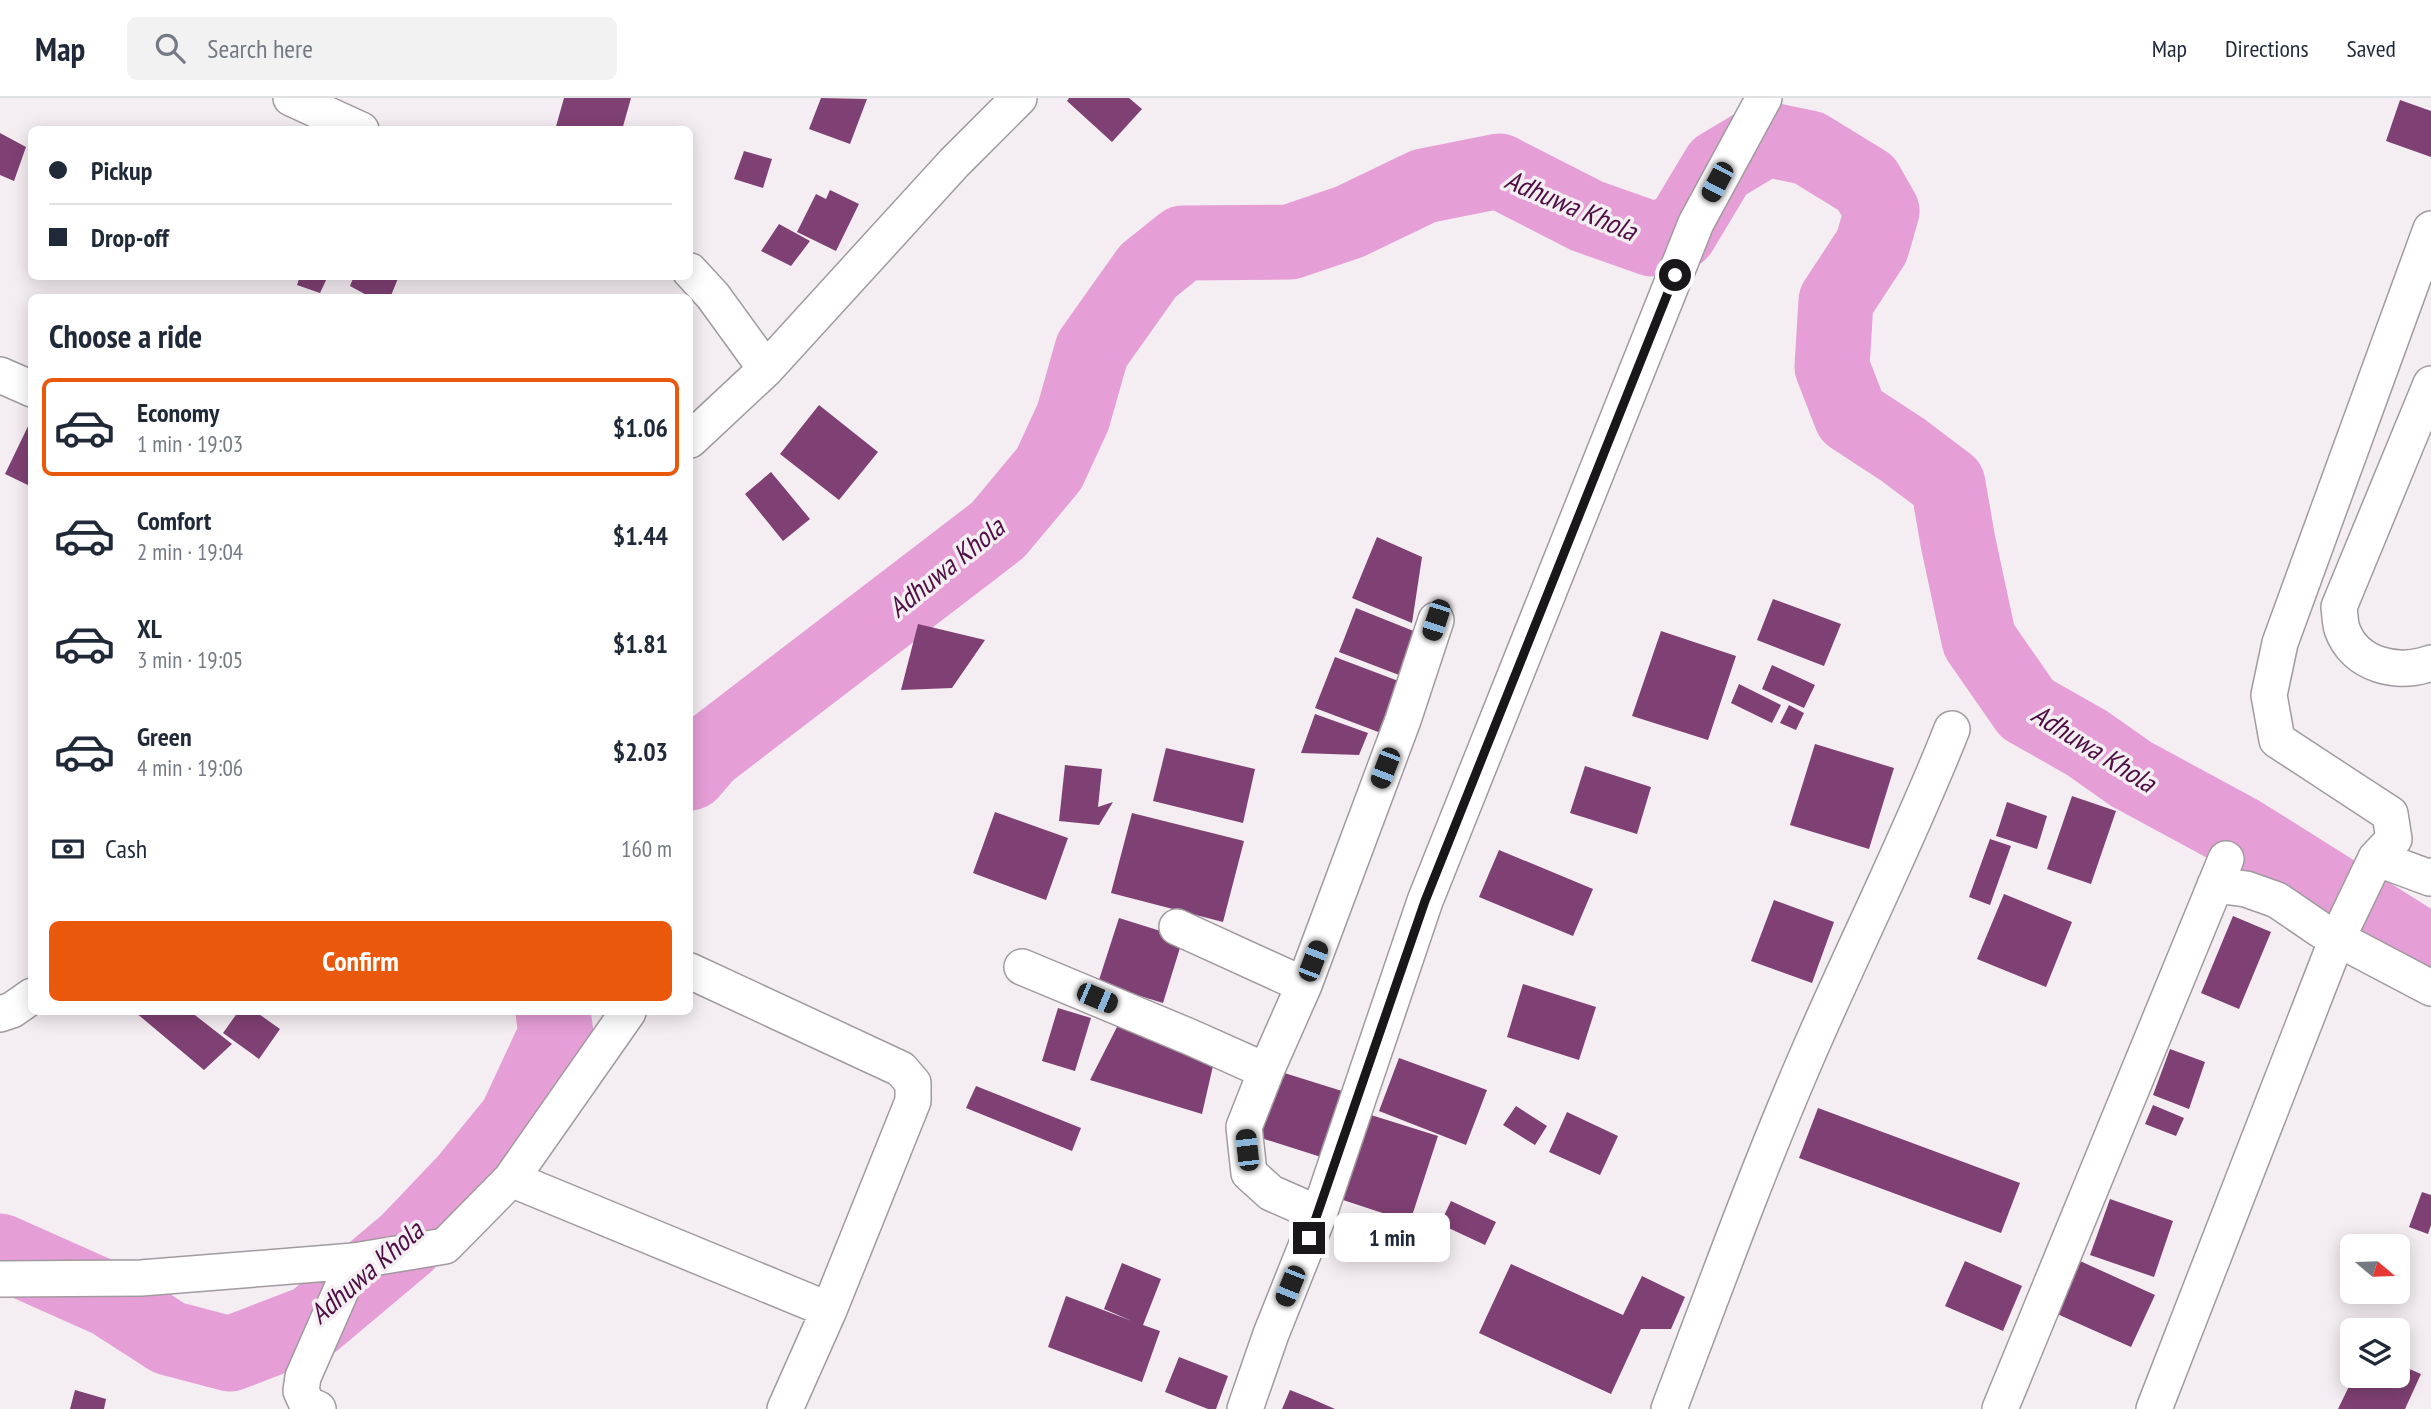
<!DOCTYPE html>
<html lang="en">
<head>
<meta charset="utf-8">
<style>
	:root { --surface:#fff; --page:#f2f2f3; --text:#1f2937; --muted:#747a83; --line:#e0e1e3; --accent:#ea580c }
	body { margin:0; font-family:"PT Sans Narrow",sans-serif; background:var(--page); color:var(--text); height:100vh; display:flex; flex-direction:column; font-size:26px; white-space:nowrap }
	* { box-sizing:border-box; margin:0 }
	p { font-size:23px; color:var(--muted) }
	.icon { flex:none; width:38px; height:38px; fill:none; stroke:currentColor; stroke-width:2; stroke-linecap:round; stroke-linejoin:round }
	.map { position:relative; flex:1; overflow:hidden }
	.panel { position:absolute; left:28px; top:196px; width:665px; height:721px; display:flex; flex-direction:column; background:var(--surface); border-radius:10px; box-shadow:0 4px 18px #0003 }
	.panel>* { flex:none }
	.banner { position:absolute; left:28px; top:28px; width:665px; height:154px; border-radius:10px; box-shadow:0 4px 18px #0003; display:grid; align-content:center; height:154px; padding:0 21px; background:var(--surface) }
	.needle { width:46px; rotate:109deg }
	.controls { position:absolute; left:2340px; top:1136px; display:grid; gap:14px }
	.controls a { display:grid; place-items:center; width:70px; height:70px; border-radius:10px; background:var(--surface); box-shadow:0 4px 18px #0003; font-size:35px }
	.end { position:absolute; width:32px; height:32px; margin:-16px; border:9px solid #191719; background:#fff; box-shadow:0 0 0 4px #fff }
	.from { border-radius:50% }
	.bubble { position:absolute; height:49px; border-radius:10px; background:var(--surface); box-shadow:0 4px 18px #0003; font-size:23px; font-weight:800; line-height:49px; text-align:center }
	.car { position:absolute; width:21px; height:42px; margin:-21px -10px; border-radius:9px; box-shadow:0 0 5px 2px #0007; background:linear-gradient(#222 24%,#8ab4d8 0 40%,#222 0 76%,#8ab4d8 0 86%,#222 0) }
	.banner b { display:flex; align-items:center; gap:24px; height:66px; font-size:26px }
	.banner b+b { border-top:2px solid var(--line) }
	.banner i { width:18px; height:18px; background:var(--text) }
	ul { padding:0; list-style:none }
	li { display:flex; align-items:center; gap:21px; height:98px; margin:0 14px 10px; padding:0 7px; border:4px solid transparent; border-radius:10px }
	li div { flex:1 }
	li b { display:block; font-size:26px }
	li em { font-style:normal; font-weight:800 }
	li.selected { border-color:var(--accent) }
	li>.icon { width:63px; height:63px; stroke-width:1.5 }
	h2 { padding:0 21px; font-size:32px; line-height:84px }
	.pay { display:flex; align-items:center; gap:18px; height:77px; padding:0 21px; font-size:26px }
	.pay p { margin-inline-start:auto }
	.button { display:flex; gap:14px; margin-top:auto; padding:14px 21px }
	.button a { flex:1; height:80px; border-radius:10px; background:var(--accent); color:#fff; font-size:28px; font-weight:800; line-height:80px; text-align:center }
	header { display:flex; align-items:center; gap:42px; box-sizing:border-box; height:98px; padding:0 35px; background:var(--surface); border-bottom:2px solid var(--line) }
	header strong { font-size:33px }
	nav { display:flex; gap:38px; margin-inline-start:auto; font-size:24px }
	.search { width:490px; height:63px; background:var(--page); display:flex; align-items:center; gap:18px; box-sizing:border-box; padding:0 24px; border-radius:10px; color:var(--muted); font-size:26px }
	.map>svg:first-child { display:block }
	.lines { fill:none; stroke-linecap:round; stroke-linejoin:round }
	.river { stroke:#e59ed6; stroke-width:75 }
	.building { fill:#7f4073 }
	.minor-casing { stroke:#a19a9f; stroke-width:38 }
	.minor { stroke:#fff; stroke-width:35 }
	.route { stroke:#191719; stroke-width:9 }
	.labels { text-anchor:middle; stroke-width:7; stroke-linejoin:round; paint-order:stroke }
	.water-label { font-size:28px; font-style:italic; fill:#4c0e43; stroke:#f4edf2 }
</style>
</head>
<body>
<header>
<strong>Map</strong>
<div class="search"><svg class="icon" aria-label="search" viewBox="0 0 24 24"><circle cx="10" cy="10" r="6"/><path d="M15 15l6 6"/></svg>Search here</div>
<nav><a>Map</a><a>Directions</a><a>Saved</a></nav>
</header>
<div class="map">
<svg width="2431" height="1311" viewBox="0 0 2431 1311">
	<rect width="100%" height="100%" fill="#f4edf2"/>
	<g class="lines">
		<path class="river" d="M 690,675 L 707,655 L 998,432 L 1049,371 L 1073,319 L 1092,252 L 1148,173 L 1183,145 L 1290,144 L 1349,124 L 1424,88 L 1499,73 L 1587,118 L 1652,141 L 1680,134 L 1719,69 L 1766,41 L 1809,50 L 1866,85 L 1882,113 L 1872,148 L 1836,203 L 1832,269 L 1851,318 L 1903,352 L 1948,386 L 1958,444 L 1979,542 L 2027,611 L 2087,645 L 2131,676 L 2240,735 L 2420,848 L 2431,850
			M 0,1153 L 110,1202 L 169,1240 L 230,1256 L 313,1224 L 407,1145 L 467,1082 L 516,1022 L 556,936 L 553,914"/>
	</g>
	<path class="building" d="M 564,0 L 631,0 L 622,32 L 555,32 Z
		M 821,0 L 867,1 L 850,46 L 809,31 Z
		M 1069,0 L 1129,0 L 1142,11 L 1112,44 L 1067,3 Z
		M 2400,2 L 2431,13 L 2431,59 L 2386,43 Z
		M 0,35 L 26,49 L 14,83 L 0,77 Z
		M 744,53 L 772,61 L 763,90 L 734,81 Z
		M 830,92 L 859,106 L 836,153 L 797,134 L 816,96 L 826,101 Z
		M 779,126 L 810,143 L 791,168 L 761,153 Z
		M 300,178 L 328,178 L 320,195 L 297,187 Z
		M 354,178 L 399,178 L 390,200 L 372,200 L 350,188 Z
		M 819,307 L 878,354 L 839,402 L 780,356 Z
		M 32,320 L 32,389 L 5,376 Z
		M 771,374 L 810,421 L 783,443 L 745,396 Z
		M 1377,439 L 1422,459 L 1412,525 L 1352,500 Z
		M 1773,501 L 1841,526 L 1824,568 L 1757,542 Z
		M 1356,510 L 1416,534 L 1399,577 L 1339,554 Z
		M 918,526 L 985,542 L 952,590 L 901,592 Z
		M 1661,533 L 1736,558 L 1708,642 L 1632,618 Z
		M 1335,559 L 1401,584 L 1381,635 L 1315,610 Z
		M 1772,567 L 1815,587 L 1804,610 L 1762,591 Z
		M 1739,586 L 1781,607 L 1772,625 L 1731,605 Z
		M 1789,607 L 1804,615 L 1796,632 L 1780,625 Z
		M 1315,616 L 1368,635 L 1359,657 L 1301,655 Z
		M 1815,646 L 1894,670 L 1869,751 L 1790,727 Z
		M 1166,650 L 1255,671 L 1243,725 L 1153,703 Z
		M 1065,667 L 1102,671 L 1098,709 L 1113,704 L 1099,727 L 1059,723 Z
		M 1585,668 L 1651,689 L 1637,736 L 1570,715 Z
		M 2072,698 L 2116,713 L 2091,786 L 2047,771 Z
		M 2007,704 L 2047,718 L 2037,751 L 1996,738 Z
		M 995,714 L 1068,740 L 1046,802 L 973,775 Z
		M 1132,715 L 1244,743 L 1223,824 L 1111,795 Z
		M 1990,741 L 2011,748 L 1990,807 L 1969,799 Z
		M 1499,752 L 1593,791 L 1573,838 L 1479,799 Z
		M 2004,796 L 2072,824 L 2046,889 L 1977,861 Z
		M 1774,802 L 1834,824 L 1812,885 L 1751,863 Z
		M 2233,818 L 2271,834 L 2239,911 L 2201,895 Z
		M 1119,820 L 1183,840 L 1163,905 L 1098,885 Z
		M 1523,886 L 1596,909 L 1579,962 L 1507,939 Z
		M 1058,910 L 1091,920 L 1075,973 L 1042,963 Z
		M 135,914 L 191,914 L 232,946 L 204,972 Z
		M 238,914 L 256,914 L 280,931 L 259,961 L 223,935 Z
		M 1118,927 L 1215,959 L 1202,1016 L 1090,982 Z
		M 2170,951 L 2205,964 L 2189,1011 L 2153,997 Z
		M 1399,960 L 1487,992 L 1466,1047 L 1379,1013 Z
		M 1278,973 L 1342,993 L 1321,1059 L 1258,1039 Z
		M 976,988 L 1081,1030 L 1072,1053 L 966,1010 Z
		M 2153,1007 L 2184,1020 L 2176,1038 L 2145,1026 Z
		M 1516,1008 L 1547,1028 L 1535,1047 L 1503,1027 Z
		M 1818,1010 L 2020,1085 L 2001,1135 L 1799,1060 Z
		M 1567,1014 L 1618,1038 L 1600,1077 L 1549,1054 Z
		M 1371,1017 L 1438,1038 L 1410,1124 L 1343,1102 Z
		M 2422,1094 L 2431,1097 L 2431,1127 L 2428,1136 L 2409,1129 Z
		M 2110,1101 L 2173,1123 L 2154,1179 L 2090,1157 Z
		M 1451,1103 L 1496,1124 L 1485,1147 L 1440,1126 Z
		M 2069,1158 L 2155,1197 L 2131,1249 L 2046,1211 Z
		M 1965,1163 L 2022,1188 L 2003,1233 L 1945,1208 Z
		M 1122,1165 L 1161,1181 L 1143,1227 L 1160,1233 L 1142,1284 L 1048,1249 L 1066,1198 L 1132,1223 L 1104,1211 Z
		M 1511,1166 L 1623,1217 L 1642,1178 L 1685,1199 L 1671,1231 L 1641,1231 L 1611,1296 L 1479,1235 Z
		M 1179,1259 L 1228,1278 L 1216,1311 L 1208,1311 L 1165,1294 Z
		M 2398,1266 L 2421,1276 L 2405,1311 L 2338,1311 L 2354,1278 L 2398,1278 Z
		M 75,1292 L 106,1301 L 104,1311 L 70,1311 Z
		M 1290,1292 L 1310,1300 L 1335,1311 L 1282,1311 Z"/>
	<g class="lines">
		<defs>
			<path id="minor" d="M 291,0 L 361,32
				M 690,173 L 713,198 L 766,271
				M 0,277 L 32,291
				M 2431,286 L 2339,509 C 2340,516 2340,525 2342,531 C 2355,568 2398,577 2431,565
				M 690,342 L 766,271 L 954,65 L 1019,0
				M 2376,760 L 2394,741 L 2390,716 L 2277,642 L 2269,597 L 2280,545 L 2431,131
				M 2215,787 L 2246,791 L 2277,802 L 2321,832 L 2431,890
				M 1177,829 L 1304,887
				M 1022,869 L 1190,939 L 1266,973
				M 690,873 L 901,971 L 913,985 L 913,1003 L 829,1212 L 785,1311
				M 0,916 L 12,912 L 32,898
				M 511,1081 L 829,1212
				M 1319,1116 L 1271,1095 L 1249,1075 L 1244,1029 L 1266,973 L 1304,887 L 1403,622 L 1436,522
				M 0,1181 L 141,1180 L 354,1163 L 445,1148 L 511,1081 L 628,914
				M 318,1311 L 307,1306 L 301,1293 L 303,1279 L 354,1163
				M 1245,1311 L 1271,1236 L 1319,1116 L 1425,803 L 1696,125 L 1764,0
				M 1669,1311 C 1713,1195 1755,1079 1804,965 C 1852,853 1907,745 1952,631
				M 2000,1311 L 2226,761
				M 2154,1311 L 2337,841 L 2376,760 L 2430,780 L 2431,778"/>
		</defs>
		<use href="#minor" class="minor-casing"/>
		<use href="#minor" class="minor"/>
	</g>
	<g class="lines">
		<path class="route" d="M 1309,1140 L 1425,803 L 1675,177"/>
	</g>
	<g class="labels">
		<g class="water-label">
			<text transform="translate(1571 107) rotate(23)" y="10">Adhuwa Khola</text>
			<text transform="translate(946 469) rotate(-39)" y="10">Adhuwa Khola</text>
			<text transform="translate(2094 650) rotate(32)" y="10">Adhuwa Khola</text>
			<text transform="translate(366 1174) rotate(-41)" y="10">Adhuwa Khola</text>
		</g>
	</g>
</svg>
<div class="controls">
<a><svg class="needle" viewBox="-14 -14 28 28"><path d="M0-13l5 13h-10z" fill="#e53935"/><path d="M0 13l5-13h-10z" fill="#747a83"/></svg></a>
<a><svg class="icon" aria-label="layers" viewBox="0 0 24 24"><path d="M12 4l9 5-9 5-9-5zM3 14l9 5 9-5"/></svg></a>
</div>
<i class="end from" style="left:1675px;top:177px"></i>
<i class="end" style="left:1309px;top:1140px"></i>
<div class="bubble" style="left:1334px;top:1115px;width:116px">1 min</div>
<i class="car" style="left:1717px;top:84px;rotate:208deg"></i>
<i class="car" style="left:1436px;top:522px;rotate:198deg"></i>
<i class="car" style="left:1385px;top:670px;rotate:201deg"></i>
<i class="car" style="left:1313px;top:863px;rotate:21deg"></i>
<i class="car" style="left:1097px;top:900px;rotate:113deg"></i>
<i class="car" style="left:1247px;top:1052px;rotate:354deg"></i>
<i class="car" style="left:1290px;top:1188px;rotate:202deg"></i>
<div class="banner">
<b><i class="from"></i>Pickup</b>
<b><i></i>Drop-off</b>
</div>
<section class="panel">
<h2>Choose a ride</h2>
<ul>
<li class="selected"><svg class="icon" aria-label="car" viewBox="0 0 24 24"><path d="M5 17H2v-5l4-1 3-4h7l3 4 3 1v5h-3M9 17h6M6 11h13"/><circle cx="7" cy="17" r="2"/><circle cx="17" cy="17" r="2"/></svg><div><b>Economy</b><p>1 min · 19:03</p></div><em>$1.06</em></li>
<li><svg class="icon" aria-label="car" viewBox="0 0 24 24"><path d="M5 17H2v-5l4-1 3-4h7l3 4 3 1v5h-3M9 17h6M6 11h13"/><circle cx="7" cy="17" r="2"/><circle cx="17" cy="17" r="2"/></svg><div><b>Comfort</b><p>2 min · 19:04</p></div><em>$1.44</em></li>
<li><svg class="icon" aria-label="car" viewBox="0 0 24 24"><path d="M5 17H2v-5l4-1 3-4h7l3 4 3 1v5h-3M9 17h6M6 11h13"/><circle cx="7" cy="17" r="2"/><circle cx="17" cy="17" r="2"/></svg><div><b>XL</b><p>3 min · 19:05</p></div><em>$1.81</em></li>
<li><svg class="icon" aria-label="car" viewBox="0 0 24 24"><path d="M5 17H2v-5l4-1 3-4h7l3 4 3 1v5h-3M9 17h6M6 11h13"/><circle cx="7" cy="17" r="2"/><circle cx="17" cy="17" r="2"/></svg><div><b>Green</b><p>4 min · 19:06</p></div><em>$2.03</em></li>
</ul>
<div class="pay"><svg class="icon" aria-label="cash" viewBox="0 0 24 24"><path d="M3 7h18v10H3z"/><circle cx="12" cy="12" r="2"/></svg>Cash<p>160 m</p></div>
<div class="button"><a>Confirm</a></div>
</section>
</div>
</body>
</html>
